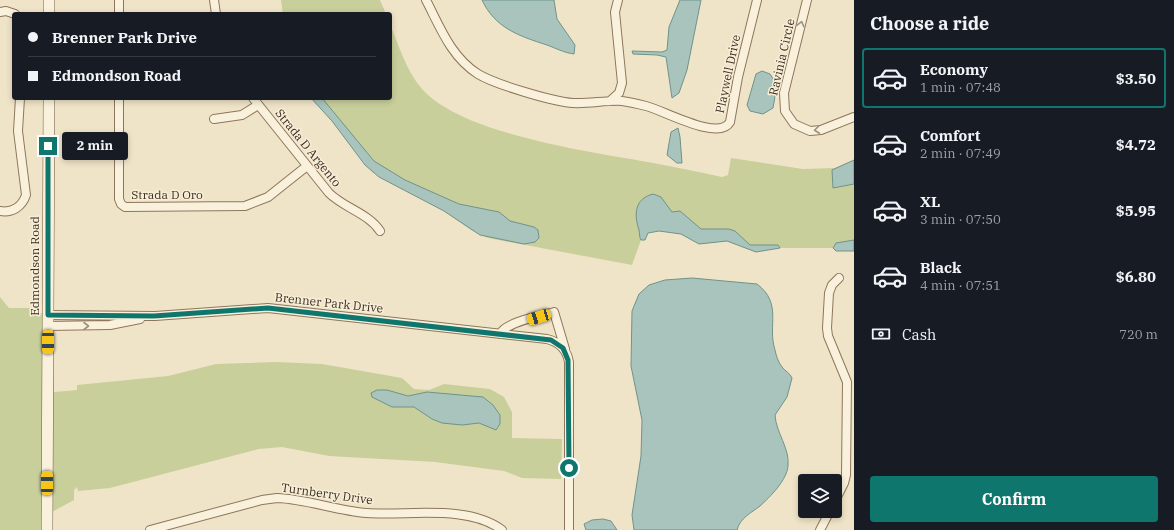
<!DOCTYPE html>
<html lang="en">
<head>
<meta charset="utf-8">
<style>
	:root { --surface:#171b24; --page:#242831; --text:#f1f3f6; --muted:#9ea1a6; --line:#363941; --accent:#0f766e }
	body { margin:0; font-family:"IBM Plex Serif",serif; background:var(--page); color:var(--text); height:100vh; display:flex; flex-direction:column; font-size:15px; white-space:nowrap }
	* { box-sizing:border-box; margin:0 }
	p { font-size:13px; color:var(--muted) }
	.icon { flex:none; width:22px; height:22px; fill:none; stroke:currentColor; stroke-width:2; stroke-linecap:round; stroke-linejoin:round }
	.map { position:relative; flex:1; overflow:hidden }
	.drawer { display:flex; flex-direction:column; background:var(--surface); width:320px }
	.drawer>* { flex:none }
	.guide { position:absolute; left:12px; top:12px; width:380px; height:88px; border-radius:4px; box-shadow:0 2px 6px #0003; display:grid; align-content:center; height:88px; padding:0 16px; background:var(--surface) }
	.controls { position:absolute; left:798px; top:474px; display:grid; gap:8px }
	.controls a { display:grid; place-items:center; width:44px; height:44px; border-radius:4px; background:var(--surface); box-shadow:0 2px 6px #0003; font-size:20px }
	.end { position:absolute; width:18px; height:18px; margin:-9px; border:5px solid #0f766e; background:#fff; box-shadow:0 0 0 2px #fff }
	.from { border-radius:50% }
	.bubble { position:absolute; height:28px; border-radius:4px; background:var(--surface); box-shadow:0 2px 6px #0003; font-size:13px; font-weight:700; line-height:28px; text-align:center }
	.car { position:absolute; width:12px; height:24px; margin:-12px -6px; border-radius:5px; box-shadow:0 0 3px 1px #0007; background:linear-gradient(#f5c518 24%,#345 0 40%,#f5c518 0 76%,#345 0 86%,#f5c518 0) }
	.guide b { display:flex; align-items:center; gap:14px; height:38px; font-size:15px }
	.guide b+b { border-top:1px solid var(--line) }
	.guide i { width:10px; height:10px; background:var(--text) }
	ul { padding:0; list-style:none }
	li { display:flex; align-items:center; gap:12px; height:60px; margin:0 8px 6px; padding:0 8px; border:2px solid transparent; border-radius:4px }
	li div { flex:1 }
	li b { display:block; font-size:15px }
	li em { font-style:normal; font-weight:700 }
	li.on { border-color:var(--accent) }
	li>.icon { width:36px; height:36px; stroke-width:1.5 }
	h2 { padding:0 16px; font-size:18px; line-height:48px }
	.pay { display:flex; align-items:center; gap:10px; height:44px; padding:0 16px; font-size:15px }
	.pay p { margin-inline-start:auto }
	.cta { display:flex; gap:8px; margin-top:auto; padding:8px 16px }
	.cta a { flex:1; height:46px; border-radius:4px; background:var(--accent); color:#fff; font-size:16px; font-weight:700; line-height:46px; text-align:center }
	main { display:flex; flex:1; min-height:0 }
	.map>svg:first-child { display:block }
	.green { fill:#c9cf9b }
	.water { fill:#a9c4bc; stroke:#6f938a }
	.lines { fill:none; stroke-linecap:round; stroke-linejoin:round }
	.street-casing { stroke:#8d765c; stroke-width:10 }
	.secondary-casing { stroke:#6f573f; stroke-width:12 }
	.street { stroke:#faf1dc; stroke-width:8 }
	.secondary { stroke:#faf1dc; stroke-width:11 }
	.oneway { stroke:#9c907e }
	.route { stroke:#0f766e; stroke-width:5 }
	.labels { text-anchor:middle; stroke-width:3; stroke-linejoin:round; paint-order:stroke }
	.street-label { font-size:12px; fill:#3d2e20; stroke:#f7eed8 }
</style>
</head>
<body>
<main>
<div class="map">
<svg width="854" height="530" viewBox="0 0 854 530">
	<rect width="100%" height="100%" fill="#f0e4c8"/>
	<path class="green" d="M 281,0 L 380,0 L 386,14 L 283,14 Z
		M 390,24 C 399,46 406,70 422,89 C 463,135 593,152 653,163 C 676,167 699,172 722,177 L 728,175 L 731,158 L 803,169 L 835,168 L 854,160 L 854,251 L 836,251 L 833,248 L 774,248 L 756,252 L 727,241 L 699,244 L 681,234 L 659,231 L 648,233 L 645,240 L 641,240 L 632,265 L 488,238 L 471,230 L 444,211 L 372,172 L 332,121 L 311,98 L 390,98 Z
		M 0,297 L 9,308 L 40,308 L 40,313 L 43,313 L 43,530 L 0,530 Z
		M 52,342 L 54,392 L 77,390 L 77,385 L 168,376 L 216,364 L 276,362 L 322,364 L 402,378 L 414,389 L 429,390 L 444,384 L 490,389 L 504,397 L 512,412 L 512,438 L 562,439 L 561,479 L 522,478 L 504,471 L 435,462 L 329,456 L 282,447 L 259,449 L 110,488 L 78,491 L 77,487 L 74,490 L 74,500 L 52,512 Z"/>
	<path class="water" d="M 482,0 L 554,0 L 557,19 L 575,45 L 574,54 C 565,53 555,48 547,45 C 519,36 495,28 482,0 Z
		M 680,0 L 701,0 L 687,70 L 679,93 L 672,98 L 666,57 L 657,55 L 633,54 L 632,51 L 662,52 L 667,50 L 669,27 Z
		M 762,71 L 770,74 L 777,85 L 773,108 L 763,114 L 750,111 L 747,105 L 756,74 Z
		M 311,98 L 322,98 L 374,161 L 405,180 L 459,204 L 499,212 L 510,221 L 534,227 L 538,230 L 539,238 L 535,242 L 524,244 L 480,235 L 444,211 L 379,177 L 365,165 L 332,121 Z
		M 678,128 L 680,137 L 682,163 L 677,163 L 667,155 L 671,132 Z
		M 854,160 L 854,184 L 833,188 L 832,170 Z
		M 653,194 L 661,197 L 672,212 L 680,211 L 701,229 L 729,229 L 735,231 L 750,245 L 778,245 L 780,248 L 756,252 L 727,241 L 699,244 L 681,234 L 659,231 L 648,233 L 645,240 L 641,240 C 639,237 640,234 639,230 C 634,215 634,199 653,194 Z
		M 854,240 L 854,251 L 836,251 L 833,248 L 836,243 Z
		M 692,278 L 757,284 C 783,304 767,325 775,350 C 776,355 778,362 782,367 C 785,371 790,373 792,378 L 787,397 L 775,415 C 776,433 790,448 788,466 C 787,480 770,497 760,506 C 751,513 740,518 737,530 L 634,530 L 632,515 L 641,456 L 642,420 L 631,366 L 632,311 L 639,294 L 649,285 L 665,280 Z
		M 387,390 L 408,396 L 427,392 L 483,397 L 493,405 L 500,415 L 500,424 L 496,430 L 479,423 L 462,425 L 442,423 L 432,419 L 414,407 L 392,407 L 372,397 L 371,393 L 377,390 Z
		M 603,519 L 611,521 L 617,530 L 586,530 L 584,524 L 592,520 Z"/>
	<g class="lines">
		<defs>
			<path id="street" d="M 214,0 L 216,14
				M 426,0 C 440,27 451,57 478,74 C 494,84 554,102 573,103 C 589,104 606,100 622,101 C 630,102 638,104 646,106 C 663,110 719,142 730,122 L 738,77 L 757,0
				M 807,0 L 784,93 L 785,111 L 794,124 L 810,131 L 821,130 L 854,117
				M 0,12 L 6,11 L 15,14
				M 119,14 L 119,0
				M 119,98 L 119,199 L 121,204 L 125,207 L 245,206 L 268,197 L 307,166
				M 253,98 L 329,193 C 344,208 368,213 380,231
				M 610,101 L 619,93 L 622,83 L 615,12 L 618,0
				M 214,119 L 242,115 L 258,105
				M 0,211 C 12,213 22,207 26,195 L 18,131 L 20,98
				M 47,315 L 155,316 L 268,308 L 547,339 C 559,342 567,350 569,362 L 569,530
				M 47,326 L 110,325 L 140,319
				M 500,334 C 506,322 540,316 554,312 L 565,349
				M 835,501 L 844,483 L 846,475 L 847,382 L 828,336 L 827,328 L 829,293 L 832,285 L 839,278
				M 150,530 L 262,500 L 277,498 C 307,499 337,511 367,513 C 408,516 468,504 502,530
				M 820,530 L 830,511"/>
			<path id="secondary" d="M 49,14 L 49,0
				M 47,530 L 49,98"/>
		</defs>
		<use href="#street" class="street-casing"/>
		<use href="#secondary" class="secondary-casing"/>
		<use href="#street" class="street"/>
		<use href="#secondary" class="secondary"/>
	</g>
	<defs><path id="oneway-chevron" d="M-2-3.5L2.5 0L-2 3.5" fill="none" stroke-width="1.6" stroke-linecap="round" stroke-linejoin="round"/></defs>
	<g class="oneway">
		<use href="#oneway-chevron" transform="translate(801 24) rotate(-76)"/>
		<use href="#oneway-chevron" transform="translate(817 130) rotate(173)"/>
		<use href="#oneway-chevron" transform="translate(86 326)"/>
	</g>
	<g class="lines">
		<path class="route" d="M 48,146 L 48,315 L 154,316 L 268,308 L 551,340 L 563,348 L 568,360 L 569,468"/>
	</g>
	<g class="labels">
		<g class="street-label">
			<text transform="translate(782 57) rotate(-77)" y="4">Ravinia Circle</text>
			<text transform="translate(728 74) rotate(-78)" y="4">Playwell Drive</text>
			<text transform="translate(308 148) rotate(51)" y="4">Strada D Argento</text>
			<text x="167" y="199">Strada D Oro</text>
			<text transform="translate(35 266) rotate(-90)" y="4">Edmondson Road</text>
			<text transform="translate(329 303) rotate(6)" y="4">Brenner Park Drive</text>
			<text transform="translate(327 494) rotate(8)" y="4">Turnberry Drive</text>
		</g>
	</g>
</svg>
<div class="controls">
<a><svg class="icon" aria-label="layers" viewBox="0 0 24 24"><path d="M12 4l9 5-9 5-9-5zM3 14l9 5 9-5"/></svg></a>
</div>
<i class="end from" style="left:569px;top:468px"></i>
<i class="end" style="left:48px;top:146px"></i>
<div class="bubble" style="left:62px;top:132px;width:66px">2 min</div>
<i class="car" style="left:539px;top:317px;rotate:253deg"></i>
<i class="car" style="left:48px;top:342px;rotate:180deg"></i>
<i class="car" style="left:47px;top:483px;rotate:0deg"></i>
<div class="guide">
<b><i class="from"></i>Brenner Park Drive</b>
<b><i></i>Edmondson Road</b>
</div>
</div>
<section class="drawer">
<h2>Choose a ride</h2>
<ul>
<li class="on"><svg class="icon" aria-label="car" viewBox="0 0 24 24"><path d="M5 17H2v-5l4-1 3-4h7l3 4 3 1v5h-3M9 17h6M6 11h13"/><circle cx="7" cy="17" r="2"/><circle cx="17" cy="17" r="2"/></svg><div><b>Economy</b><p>1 min · 07:48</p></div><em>$3.50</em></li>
<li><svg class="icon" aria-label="car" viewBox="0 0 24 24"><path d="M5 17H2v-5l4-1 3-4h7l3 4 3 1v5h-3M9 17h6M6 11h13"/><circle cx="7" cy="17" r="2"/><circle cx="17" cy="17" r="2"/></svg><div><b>Comfort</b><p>2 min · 07:49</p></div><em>$4.72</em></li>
<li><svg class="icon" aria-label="car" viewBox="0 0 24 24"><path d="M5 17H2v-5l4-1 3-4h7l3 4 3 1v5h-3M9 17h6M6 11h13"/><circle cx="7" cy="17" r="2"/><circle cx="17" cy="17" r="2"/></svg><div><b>XL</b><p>3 min · 07:50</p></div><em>$5.95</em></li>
<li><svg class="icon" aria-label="car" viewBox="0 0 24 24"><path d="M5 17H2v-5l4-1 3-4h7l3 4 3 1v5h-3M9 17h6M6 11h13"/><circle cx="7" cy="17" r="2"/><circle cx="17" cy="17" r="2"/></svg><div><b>Black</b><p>4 min · 07:51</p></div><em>$6.80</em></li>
</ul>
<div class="pay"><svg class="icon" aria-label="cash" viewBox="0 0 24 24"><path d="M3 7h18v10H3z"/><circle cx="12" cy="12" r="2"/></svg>Cash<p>720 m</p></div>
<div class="cta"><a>Confirm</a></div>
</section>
</main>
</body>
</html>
